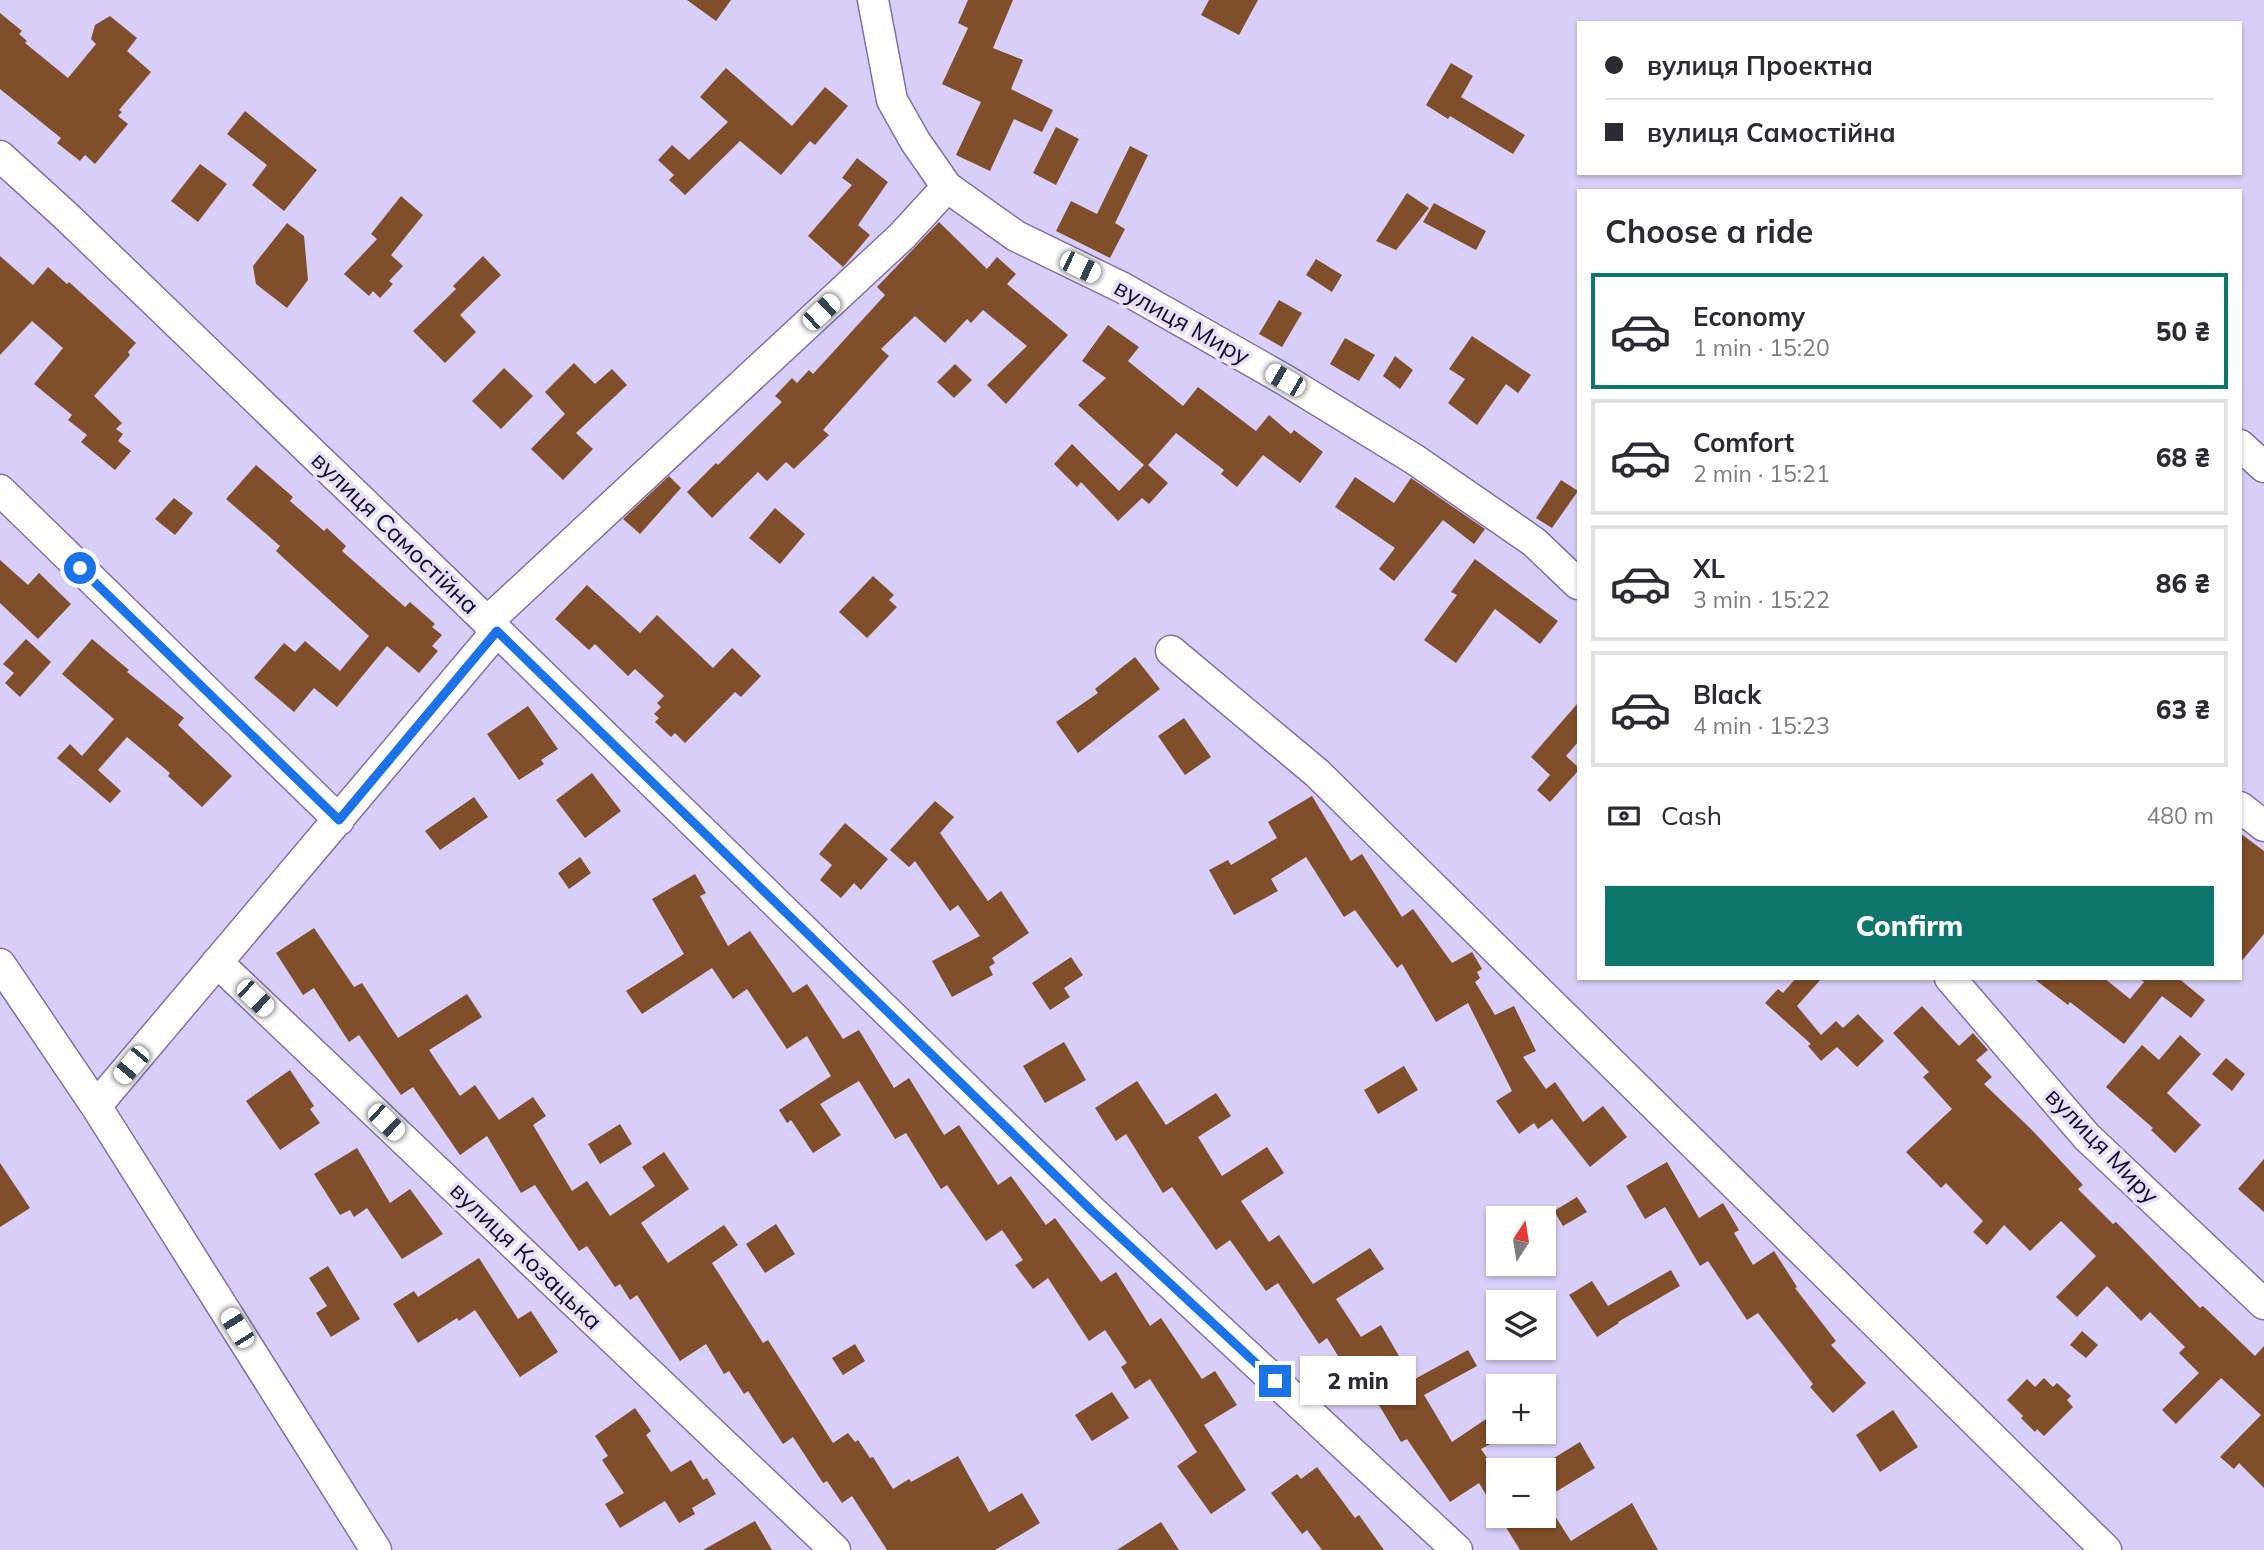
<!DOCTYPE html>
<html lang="en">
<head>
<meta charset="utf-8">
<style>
	:root { --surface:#fff; --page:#f7f7f7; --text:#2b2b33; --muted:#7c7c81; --line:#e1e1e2; --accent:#0f766e }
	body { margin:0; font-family:Mulish,sans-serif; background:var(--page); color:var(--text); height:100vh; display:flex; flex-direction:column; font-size:26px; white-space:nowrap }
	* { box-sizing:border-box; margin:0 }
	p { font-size:23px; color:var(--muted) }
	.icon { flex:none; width:38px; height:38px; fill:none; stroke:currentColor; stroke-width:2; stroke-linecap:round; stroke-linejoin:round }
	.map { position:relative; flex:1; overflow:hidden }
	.panel { position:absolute; left:1577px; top:189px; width:665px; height:791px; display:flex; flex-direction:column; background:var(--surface); border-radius:0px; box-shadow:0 2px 5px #0004 }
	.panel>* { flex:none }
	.hud { position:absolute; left:1577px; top:21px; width:665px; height:154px; border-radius:0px; box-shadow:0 2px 5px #0004; display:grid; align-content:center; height:154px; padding:0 28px; background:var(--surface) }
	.needle { width:46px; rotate:12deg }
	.tools { position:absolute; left:1486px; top:1206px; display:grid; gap:14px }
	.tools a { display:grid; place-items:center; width:70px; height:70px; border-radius:0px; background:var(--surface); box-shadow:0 2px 5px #0004; font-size:35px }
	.end { position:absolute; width:32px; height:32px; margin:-16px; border:9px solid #1a73e8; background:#fff; box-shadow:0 0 0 4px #fff }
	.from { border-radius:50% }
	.bubble { position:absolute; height:49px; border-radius:0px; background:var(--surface); box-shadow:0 2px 5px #0004; font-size:23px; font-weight:800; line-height:49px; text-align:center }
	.car { position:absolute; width:21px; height:42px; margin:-21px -10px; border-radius:9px; box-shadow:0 0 5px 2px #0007; background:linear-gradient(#fff 24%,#345 0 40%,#fff 0 76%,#345 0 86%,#fff 0) }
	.hud b { display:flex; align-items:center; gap:24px; height:66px; font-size:26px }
	.hud b+b { border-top:2px solid var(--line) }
	.hud i { width:18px; height:18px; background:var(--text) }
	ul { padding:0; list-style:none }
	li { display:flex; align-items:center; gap:21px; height:116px; margin:0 14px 10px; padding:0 14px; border:4px solid var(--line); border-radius:0px }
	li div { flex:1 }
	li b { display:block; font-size:26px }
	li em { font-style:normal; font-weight:800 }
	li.on { border-color:var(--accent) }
	li>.icon { width:63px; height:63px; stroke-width:1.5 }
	h2 { padding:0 28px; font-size:32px; line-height:84px }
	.pay { display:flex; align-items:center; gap:18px; height:77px; padding:0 28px; font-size:26px }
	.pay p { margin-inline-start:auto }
	.primary-button { display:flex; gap:14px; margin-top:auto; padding:14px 28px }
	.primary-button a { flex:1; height:80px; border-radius:0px; background:var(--accent); color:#fff; font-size:28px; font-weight:800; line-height:80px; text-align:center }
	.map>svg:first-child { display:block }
	.building { fill:#804e2a }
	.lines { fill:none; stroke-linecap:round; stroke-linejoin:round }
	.minor-casing { stroke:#806fae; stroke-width:33 }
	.minor { stroke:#fff; stroke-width:30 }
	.route { stroke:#1a73e8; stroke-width:9 }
	.labels { text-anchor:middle; stroke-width:7; stroke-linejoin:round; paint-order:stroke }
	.street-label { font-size:24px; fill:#110921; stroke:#e5dffb }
</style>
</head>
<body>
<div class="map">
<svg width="2264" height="1550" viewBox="0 0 2264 1550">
	<rect width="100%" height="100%" fill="#d8cff8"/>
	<path class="building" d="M 687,0 L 731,0 L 716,21 Z
		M 968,0 L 1013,0 L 993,48 L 1023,60 L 1011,89 L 1053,110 L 1042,132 L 1014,119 L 990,171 L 956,155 L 981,102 L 942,84 L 968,28 L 958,23 Z
		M 1209,0 L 1258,0 L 1239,35 L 1201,15 Z
		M 0,13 L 22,31 L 19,34 L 27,41 L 25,43 L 68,78 L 96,44 L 91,39 L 95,25 L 110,16 L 137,38 L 127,51 L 151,72 L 119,110 L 122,112 L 118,116 L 128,124 L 95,164 L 85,155 L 80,161 L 57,143 L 61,138 L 0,89 Z
		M 1451,63 L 1473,76 L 1461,97 L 1525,135 L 1513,154 L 1450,116 L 1448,119 L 1426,105 Z
		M 726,68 L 792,126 L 825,87 L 848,106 L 815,145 L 810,141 L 781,175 L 740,141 L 685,195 L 669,180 L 674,175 L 658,160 L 672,145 L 689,160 L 728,122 L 700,97 Z
		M 245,111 L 317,170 L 284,211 L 252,185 L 267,165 L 227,134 Z
		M 1056,127 L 1079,139 L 1056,185 L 1033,173 Z
		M 1130,146 L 1148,155 L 1115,223 L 1125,229 L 1110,258 L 1056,231 L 1071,201 L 1097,214 Z
		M 857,158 L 888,182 L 858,225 L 870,235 L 843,267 L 808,236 L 852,185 L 842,178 Z
		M 200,164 L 227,184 L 198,222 L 171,201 Z
		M 1407,193 L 1429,208 L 1396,250 L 1376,241 Z
		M 401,196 L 423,215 L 391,255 L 403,266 L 389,281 L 393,284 L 380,298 L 373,291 L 369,296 L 344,274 L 377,239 L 371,234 Z
		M 1434,203 L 1486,231 L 1476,250 L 1423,222 Z
		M 939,222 L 987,269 L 997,257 L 1016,274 L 1007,284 L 1068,335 L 1006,404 L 987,385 L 1027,346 L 983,310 L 971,323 L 967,319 L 945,343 L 915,316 L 881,349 L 889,356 L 823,430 L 829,435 L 794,469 L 786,462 L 767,481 L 758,472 L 712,518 L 687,492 L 716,463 L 718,465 L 782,402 L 775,396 L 792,378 L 797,383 L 809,370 L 813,374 L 885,295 L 877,287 Z
		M 287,223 L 304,236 L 308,280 L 287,308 L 256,284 L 253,266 Z
		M 0,256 L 33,285 L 48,267 L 67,284 L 69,282 L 136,343 L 128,352 L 130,355 L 94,396 L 122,423 L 116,429 L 123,434 L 118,441 L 131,451 L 115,470 L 81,442 L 87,435 L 68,420 L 72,415 L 34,384 L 63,348 L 32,321 L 0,355 Z
		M 483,256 L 501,275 L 460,315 L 476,332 L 445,363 L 413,331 L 456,289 L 453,286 Z
		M 1316,259 L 1342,275 L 1332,292 L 1306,275 Z
		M 1279,300 L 1302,313 L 1282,347 L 1259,334 Z
		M 1108,325 L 1139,347 L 1128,361 L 1183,406 L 1198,387 L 1256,431 L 1269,415 L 1291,434 L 1294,430 L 1323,452 L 1300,483 L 1263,455 L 1237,487 L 1221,474 L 1224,470 L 1176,433 L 1148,465 L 1168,483 L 1149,504 L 1142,498 L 1118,521 L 1081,482 L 1077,487 L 1054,464 L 1072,444 L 1119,491 L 1144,465 L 1078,405 L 1106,378 L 1082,361 Z
		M 1472,336 L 1531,375 L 1518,393 L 1506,384 L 1477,425 L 1448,403 L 1465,379 L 1449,369 Z
		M 1345,338 L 1375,355 L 1359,381 L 1330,364 Z
		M 1395,356 L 1413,370 L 1400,389 L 1383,376 Z
		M 574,363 L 595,384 L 612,369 L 627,385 L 576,433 L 593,449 L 563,480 L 531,449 L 565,414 L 545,392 Z
		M 955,364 L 972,380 L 954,398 L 937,382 Z
		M 504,368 L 533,396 L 501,429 L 472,401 Z
		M 256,465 L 293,497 L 290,501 L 324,531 L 327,528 L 346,546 L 342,551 L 405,607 L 410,602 L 435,624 L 432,627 L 442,635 L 432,646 L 438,651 L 419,673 L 387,646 L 337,707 L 314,688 L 294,712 L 254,678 L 284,643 L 295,652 L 305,641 L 340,671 L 369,636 L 276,551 L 280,546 L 226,499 Z
		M 669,476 L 681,488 L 640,534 L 623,519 Z
		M 1355,477 L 1394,503 L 1411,478 L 1485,529 L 1474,544 L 1443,520 L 1394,581 L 1379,569 L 1395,548 L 1335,507 Z
		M 1561,480 L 1578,491 L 1552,528 L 1536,518 Z
		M 174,498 L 193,513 L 175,535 L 155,519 Z
		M 775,508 L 805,534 L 780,564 L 749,538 Z
		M 1475,559 L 1558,621 L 1540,644 L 1495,609 L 1456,663 L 1424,640 L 1457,595 L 1451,592 Z
		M 0,560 L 28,585 L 39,573 L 71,604 L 38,639 L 0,603 Z
		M 873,576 L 894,595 L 889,600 L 897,607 L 867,638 L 839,612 Z
		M 587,585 L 640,633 L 657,615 L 713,668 L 732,648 L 761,676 L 741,697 L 735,692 L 685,743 L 675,733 L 671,737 L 655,722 L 659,718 L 654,714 L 661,707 L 657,703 L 664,696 L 635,669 L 628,676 L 595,644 L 589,650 L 555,619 Z
		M 26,639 L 51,662 L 20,697 L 5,683 L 14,673 L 3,664 Z
		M 92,639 L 129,670 L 127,672 L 184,718 L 178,725 L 232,776 L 202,807 L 168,776 L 170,773 L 127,737 L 98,770 L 121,791 L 110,803 L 57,758 L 70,744 L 82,756 L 114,719 L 62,674 Z
		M 1135,657 L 1160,689 L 1078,753 L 1056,722 L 1098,693 L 1095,689 Z
		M 1578,703 L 1578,742 L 1566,756 L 1578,767 L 1578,771 L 1550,802 L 1537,790 L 1550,775 L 1531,757 Z
		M 528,706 L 558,749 L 541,760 L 544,764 L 519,780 L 487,734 Z
		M 1184,718 L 1211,757 L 1185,775 L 1158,736 Z
		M 592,773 L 621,811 L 585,838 L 556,800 Z
		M 1312,796 L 1351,861 L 1362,854 L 1402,917 L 1413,909 L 1452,963 L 1472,952 L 1482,969 L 1477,972 L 1480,978 L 1475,982 L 1495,1015 L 1514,1006 L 1536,1051 L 1523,1057 L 1546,1089 L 1555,1082 L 1583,1122 L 1603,1106 L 1627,1137 L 1590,1167 L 1552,1119 L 1538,1129 L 1534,1123 L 1519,1134 L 1496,1101 L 1512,1091 L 1468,1003 L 1436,1022 L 1402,964 L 1397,968 L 1355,910 L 1344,917 L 1306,857 L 1271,879 L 1278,891 L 1234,915 L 1209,870 L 1228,860 L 1231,865 L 1277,838 L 1268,822 Z
		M 474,797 L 488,817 L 440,850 L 425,831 Z
		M 935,801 L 954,817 L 940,833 L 988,901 L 1001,891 L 1029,933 L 992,958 L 995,963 L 989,967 L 993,975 L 952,997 L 932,961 L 980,936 L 958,905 L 950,911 L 915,861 L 909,867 L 890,850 Z
		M 845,823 L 888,859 L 861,890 L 854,883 L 841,898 L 820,880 L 832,865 L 819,854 Z
		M 2240,833 L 2264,851 L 2264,934 L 2240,963 Z
		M 580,857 L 591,873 L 569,889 L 558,873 Z
		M 695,874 L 706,893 L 700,896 L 728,946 L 750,931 L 793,993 L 807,984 L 843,1039 L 859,1030 L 894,1088 L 909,1078 L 944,1135 L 959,1125 L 998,1185 L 1011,1176 L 1046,1225 L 1055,1218 L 1101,1282 L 1116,1272 L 1150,1326 L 1161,1318 L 1202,1379 L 1215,1371 L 1237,1405 L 1204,1425 L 1246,1490 L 1211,1514 L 1177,1466 L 1197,1452 L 1150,1379 L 1135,1389 L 1121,1367 L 1127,1363 L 1105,1330 L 1089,1341 L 1048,1278 L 1033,1289 L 1015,1265 L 1023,1260 L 1002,1230 L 986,1241 L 947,1185 L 941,1189 L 906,1133 L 895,1139 L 859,1081 L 820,1104 L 841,1135 L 813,1153 L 791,1120 L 787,1123 L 779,1110 L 831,1076 L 807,1036 L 787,1049 L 747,989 L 733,999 L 712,968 L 642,1014 L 626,991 L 684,954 L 652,899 Z
		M 314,928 L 354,987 L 362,983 L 398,1038 L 467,994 L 482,1017 L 429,1050 L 460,1096 L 475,1085 L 499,1120 L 533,1097 L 546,1116 L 533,1125 L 572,1191 L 587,1181 L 610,1216 L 655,1186 L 642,1167 L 664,1152 L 689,1189 L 641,1223 L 668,1263 L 724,1225 L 738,1245 L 712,1263 L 763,1343 L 768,1340 L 833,1443 L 848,1433 L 855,1442 L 858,1440 L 870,1458 L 873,1457 L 893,1489 L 909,1479 L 911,1482 L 958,1456 L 989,1512 L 1022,1493 L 1040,1523 L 995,1550 L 887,1550 L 852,1496 L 842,1503 L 827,1481 L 823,1483 L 793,1437 L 783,1444 L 748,1391 L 744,1394 L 729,1371 L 724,1374 L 706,1344 L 680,1361 L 637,1295 L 630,1300 L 620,1284 L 615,1287 L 587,1246 L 579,1251 L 535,1185 L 521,1193 L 487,1136 L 460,1155 L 413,1087 L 401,1095 L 359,1035 L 349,1042 L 314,988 L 303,995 L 276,953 Z
		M 1071,957 L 1083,975 L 1064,988 L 1070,997 L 1050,1010 L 1032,983 Z
		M 1796,978 L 1822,978 L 1797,1006 L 1821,1035 L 1836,1021 L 1843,1028 L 1858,1014 L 1884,1041 L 1857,1067 L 1837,1047 L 1821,1061 L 1808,1046 L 1811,1044 L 1765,1003 L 1778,989 L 1783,993 Z
		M 2033,978 L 2104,978 L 2130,999 L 2144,982 L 2139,978 L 2178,978 L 2205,1000 L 2191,1018 L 2162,996 L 2124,1044 L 2070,1002 L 2068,1005 Z
		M 1922,1006 L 1959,1046 L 1973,1033 L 1988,1050 L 1976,1060 L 1992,1077 L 1984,1084 L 2032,1130 L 2083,1185 L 2078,1189 L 2113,1224 L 2116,1222 L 2200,1308 L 2203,1306 L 2255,1356 L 2264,1346 L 2264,1488 L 2239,1463 L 2234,1469 L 2220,1457 L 2261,1415 L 2221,1378 L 2176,1424 L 2162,1410 L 2199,1373 L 2179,1353 L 2185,1347 L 2150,1312 L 2141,1321 L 2107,1286 L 2077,1317 L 2056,1297 L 2096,1256 L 2061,1221 L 2030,1251 L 2004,1225 L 1987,1245 L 1973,1232 L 1983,1221 L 1946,1183 L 1941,1188 L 1906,1152 L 1952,1109 L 1923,1077 L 1929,1072 L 1893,1033 Z
		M 2180,1035 L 2201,1054 L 2167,1093 L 2201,1125 L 2175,1153 L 2151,1130 L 2153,1128 L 2106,1087 L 2142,1045 L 2159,1060 Z
		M 1064,1042 L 1086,1080 L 1045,1103 L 1023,1066 Z
		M 2226,1058 L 2245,1074 L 2232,1091 L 2212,1074 Z
		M 1404,1066 L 1418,1090 L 1378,1114 L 1364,1090 Z
		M 290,1070 L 314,1106 L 310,1109 L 320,1123 L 280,1150 L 246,1101 Z
		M 1137,1081 L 1166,1125 L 1216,1093 L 1231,1116 L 1198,1137 L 1222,1176 L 1267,1147 L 1284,1173 L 1241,1201 L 1269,1242 L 1279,1235 L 1313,1284 L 1370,1248 L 1384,1269 L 1336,1299 L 1361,1337 L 1381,1325 L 1413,1380 L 1468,1350 L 1477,1366 L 1424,1395 L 1452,1442 L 1498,1411 L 1498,1440 L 1481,1449 L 1498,1474 L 1498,1515 L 1479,1483 L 1450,1502 L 1407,1439 L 1401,1442 L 1367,1385 L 1359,1390 L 1327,1338 L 1319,1344 L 1278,1283 L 1266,1291 L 1230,1240 L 1216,1250 L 1172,1187 L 1163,1193 L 1126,1134 L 1116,1141 L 1095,1108 Z
		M 620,1124 L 632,1144 L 600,1164 L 588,1144 Z
		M 357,1148 L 390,1203 L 410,1189 L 443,1234 L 402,1259 L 367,1208 L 354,1217 L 350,1210 L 340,1215 L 314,1174 Z
		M 2264,1159 L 2264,1212 L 2238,1189 Z
		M 1667,1162 L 1699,1218 L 1723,1203 L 1739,1230 L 1734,1233 L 1753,1265 L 1774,1251 L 1797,1287 L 1795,1288 L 1836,1341 L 1831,1345 L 1866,1383 L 1833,1413 L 1810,1387 L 1813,1384 L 1758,1313 L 1747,1320 L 1708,1261 L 1700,1266 L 1665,1207 L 1645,1219 L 1626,1186 Z
		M 0,1163 L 30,1208 L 0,1227 Z
		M 1577,1197 L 1587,1212 L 1563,1226 L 1554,1211 Z
		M 776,1224 L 795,1254 L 765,1273 L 746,1244 Z
		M 479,1258 L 518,1319 L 531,1311 L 558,1352 L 520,1377 L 475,1310 L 459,1321 L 457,1318 L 418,1343 L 393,1304 L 414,1291 L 418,1297 Z
		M 328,1266 L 360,1319 L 331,1337 L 316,1313 L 327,1306 L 309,1278 Z
		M 1671,1270 L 1680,1286 L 1618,1322 L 1619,1323 L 1597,1337 L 1569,1295 L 1592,1281 L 1608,1306 Z
		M 2082,1331 L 2098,1345 L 2086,1358 L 2070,1345 Z
		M 855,1344 L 865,1361 L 843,1375 L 832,1358 Z
		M 2044,1378 L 2053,1387 L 2057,1383 L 2071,1396 L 2067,1400 L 2073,1407 L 2044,1436 L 2037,1429 L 2035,1432 L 2021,1418 L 2023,1416 L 2007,1400 L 2027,1379 L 2035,1387 Z
		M 1112,1392 L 1129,1418 L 1092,1441 L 1075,1415 Z
		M 635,1408 L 651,1431 L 646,1435 L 671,1472 L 691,1460 L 703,1480 L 707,1478 L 716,1494 L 692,1508 L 695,1514 L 679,1523 L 665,1501 L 620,1528 L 605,1504 L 624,1493 L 602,1460 L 608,1456 L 595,1436 Z
		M 1893,1410 L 1918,1447 L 1880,1472 L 1856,1435 Z
		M 1580,1442 L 1595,1468 L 1544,1499 L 1544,1464 Z
		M 1317,1467 L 1355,1518 L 1359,1515 L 1384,1550 L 1322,1550 L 1307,1530 L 1302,1534 L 1271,1493 L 1297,1474 L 1301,1479 Z
		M 1632,1503 L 1658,1550 L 1520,1550 L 1499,1516 L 1555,1516 L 1571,1541 Z
		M 755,1521 L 772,1550 L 703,1550 Z
		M 1161,1522 L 1179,1550 L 1117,1550 Z"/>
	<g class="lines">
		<defs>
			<path id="minor" d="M 873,0 L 892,100 L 915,141 L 947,187 L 1016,236 L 1123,288 L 1285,380 L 1414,459 L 1534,542 L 1578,584
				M 0,156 L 66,216 L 497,631 L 1092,1211 L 1457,1550
				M 2240,445 L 2264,467
				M 0,490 L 339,820
				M 487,622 L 902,236 L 947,187
				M 1171,651 L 1317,773 L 2106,1550
				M 2240,807 L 2264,826
				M 217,962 L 835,1550
				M 0,964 L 96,1106 L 376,1550
				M 1950,978 L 2087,1137 L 2264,1304
				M 96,1106 L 497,631"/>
		</defs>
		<use href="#minor" class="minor-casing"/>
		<use href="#minor" class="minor"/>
	</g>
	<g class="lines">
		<path class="route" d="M 80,568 L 339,820 L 497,631 L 1092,1211 L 1275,1381"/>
	</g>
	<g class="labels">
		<g class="street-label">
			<text transform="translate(1182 322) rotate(29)" y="8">вулиця Миру</text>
			<text transform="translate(395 533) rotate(44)" y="8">вулиця Самостійна</text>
			<text transform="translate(2102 1146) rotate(46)" y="8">вулиця Миру</text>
			<text transform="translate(526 1256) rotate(44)" y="8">вулиця Козацька</text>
		</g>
	</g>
</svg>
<div class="tools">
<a><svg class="needle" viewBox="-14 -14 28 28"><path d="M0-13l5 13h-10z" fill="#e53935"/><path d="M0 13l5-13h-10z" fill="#7c7c81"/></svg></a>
<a><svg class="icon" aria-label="layers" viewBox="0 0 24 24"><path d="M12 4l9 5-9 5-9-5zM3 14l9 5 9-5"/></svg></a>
<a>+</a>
<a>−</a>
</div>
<i class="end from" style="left:80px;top:568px"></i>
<i class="end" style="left:1275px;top:1381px"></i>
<div class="bubble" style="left:1300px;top:1356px;width:116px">2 min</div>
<i class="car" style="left:1080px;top:267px;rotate:116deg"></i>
<i class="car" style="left:821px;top:312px;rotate:47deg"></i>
<i class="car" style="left:1285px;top:380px;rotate:300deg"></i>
<i class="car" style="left:255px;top:998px;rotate:134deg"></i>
<i class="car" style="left:131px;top:1065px;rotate:220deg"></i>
<i class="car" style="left:386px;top:1122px;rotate:134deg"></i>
<i class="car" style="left:237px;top:1328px;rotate:328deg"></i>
<div class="hud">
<b><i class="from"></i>вулиця Проектна</b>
<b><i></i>вулиця Самостійна</b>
</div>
<section class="panel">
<h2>Choose a ride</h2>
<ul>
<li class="on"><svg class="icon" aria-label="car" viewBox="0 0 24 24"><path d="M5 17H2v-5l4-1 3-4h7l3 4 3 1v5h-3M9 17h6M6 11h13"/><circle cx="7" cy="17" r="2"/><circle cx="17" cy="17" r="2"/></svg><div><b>Economy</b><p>1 min · 15:20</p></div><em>50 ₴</em></li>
<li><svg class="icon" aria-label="car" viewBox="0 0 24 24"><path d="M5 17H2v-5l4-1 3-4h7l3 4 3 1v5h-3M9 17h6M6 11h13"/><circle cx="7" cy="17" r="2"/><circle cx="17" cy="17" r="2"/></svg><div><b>Comfort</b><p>2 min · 15:21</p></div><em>68 ₴</em></li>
<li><svg class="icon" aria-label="car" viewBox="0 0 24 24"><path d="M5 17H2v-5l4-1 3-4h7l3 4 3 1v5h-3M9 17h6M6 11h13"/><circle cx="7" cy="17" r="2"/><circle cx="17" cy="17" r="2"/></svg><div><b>XL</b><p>3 min · 15:22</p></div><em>86 ₴</em></li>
<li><svg class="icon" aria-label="car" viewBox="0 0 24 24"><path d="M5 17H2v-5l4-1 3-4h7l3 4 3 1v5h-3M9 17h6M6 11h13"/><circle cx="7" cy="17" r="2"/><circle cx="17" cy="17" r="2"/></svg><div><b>Black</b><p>4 min · 15:23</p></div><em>63 ₴</em></li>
</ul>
<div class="pay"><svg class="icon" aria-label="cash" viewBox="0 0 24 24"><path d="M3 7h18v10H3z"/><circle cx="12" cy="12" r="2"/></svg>Cash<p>480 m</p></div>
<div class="primary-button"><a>Confirm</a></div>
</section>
</div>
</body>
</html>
